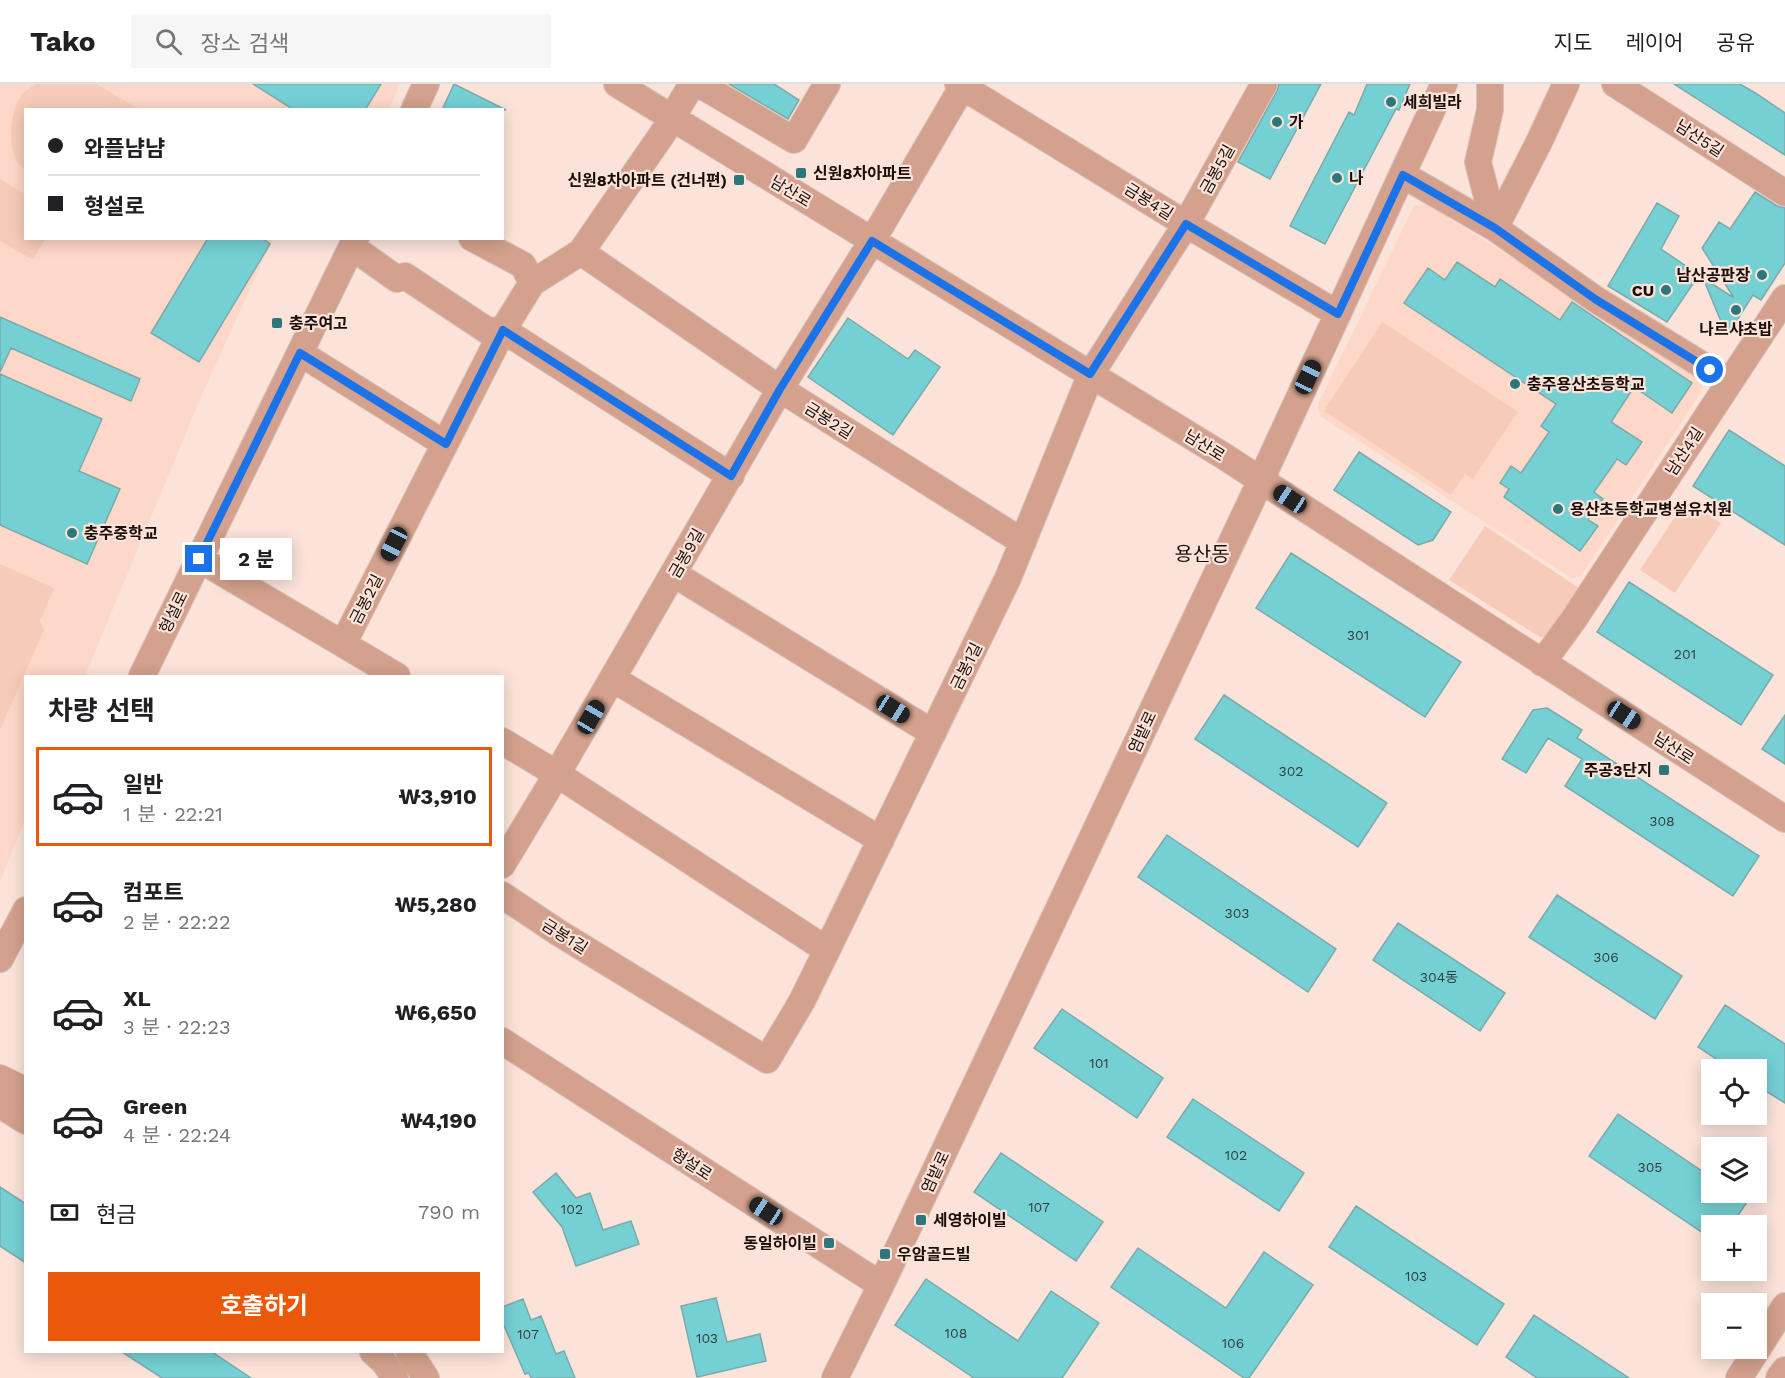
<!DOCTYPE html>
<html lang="ko">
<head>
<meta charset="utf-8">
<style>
	:root { --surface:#fff; --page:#f6f6f6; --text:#202124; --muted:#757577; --line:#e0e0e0; --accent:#ea580c }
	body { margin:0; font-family:"Work Sans","Noto Sans KR",sans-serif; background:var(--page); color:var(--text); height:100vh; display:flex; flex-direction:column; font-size:22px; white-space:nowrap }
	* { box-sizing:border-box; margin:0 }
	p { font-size:20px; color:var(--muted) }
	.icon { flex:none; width:33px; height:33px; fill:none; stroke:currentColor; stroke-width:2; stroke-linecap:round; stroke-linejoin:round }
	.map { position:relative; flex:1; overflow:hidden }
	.panel { position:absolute; left:24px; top:591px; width:480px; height:678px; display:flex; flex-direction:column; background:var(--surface); border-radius:0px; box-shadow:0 3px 15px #0003 }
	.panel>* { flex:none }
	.top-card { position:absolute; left:24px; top:24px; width:480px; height:132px; border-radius:0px; box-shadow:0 3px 15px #0003; display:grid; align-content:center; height:132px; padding:0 24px; background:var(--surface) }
	.tools { position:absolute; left:1701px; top:975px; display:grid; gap:12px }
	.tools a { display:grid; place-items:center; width:66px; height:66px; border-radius:0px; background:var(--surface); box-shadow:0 3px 15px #0003; font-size:30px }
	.end { position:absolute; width:27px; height:27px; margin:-14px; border:8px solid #1a73e8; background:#fff; box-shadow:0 0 0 3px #fff }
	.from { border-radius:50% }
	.bubble { position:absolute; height:42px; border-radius:0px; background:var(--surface); box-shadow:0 3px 15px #0003; font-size:20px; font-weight:700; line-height:42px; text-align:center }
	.car { position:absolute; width:18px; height:36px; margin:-18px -9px; border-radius:8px; box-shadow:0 0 4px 2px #0007; background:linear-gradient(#222 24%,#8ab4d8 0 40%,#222 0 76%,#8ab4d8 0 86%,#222 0) }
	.top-card b { display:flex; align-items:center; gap:21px; height:57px; font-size:22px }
	.top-card b+b { border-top:2px solid var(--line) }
	.top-card i { width:15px; height:15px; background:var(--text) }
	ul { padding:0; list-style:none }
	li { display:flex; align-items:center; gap:18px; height:99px; margin:0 12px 9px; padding:0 12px; border:3px solid transparent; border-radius:0px }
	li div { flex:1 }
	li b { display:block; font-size:22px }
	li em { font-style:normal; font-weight:700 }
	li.active { border-color:var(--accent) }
	li>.icon { width:54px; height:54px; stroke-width:1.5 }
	h2 { padding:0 24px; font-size:27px; line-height:72px }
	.pay { display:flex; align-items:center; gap:15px; height:66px; padding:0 24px; font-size:22px }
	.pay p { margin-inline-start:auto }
	.primary-button { display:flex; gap:12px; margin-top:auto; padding:12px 24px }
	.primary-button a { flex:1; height:69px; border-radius:0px; background:var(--accent); color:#fff; font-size:24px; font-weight:700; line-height:69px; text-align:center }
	header { display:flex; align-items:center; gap:36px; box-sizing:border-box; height:84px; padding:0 30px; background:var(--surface); border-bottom:2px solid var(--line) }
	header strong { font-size:28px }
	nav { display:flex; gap:33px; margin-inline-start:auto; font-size:21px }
	.search { width:420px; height:54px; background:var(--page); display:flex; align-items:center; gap:15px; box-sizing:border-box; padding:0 21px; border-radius:0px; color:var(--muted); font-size:22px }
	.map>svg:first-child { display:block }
	.built { fill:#fdd7c7 }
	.green { fill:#f7cbba }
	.building { fill:#75d0d4; stroke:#7baaac; stroke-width:1.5 }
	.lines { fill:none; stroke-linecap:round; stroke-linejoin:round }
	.minor-casing { stroke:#d8c1b8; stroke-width:28 }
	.minor { stroke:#d3a18d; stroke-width:26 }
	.route { stroke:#1a73e8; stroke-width:8 }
	.poi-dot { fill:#2d777a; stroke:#fce3d9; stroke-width:2 }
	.labels { text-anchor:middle; stroke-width:4.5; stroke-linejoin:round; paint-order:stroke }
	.number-label { font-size:14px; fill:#323f3c }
	.poi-label { font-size:16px; font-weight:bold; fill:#1c0f0a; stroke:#fce3d9; text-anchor:start }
	.street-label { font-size:16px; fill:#1c0f0a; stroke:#fce3d9 }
	.quarter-label { font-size:20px; fill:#1c0f0a; stroke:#fce3d9 }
</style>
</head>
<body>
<header>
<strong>Tako</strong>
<div class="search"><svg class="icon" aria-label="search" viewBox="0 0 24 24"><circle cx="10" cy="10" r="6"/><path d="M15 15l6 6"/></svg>장소 검색</div>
<nav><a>지도</a><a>레이어</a><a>공유</a></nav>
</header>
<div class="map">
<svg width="1785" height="1294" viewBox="0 0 1785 1294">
	<rect width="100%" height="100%" fill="#fce3d9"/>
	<path class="built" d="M 0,0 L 400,0 L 389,25 L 26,26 L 26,154 L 273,155 L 204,306 L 85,592 L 26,592 L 25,736 L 0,798 Z
		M 1426,120 L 1703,293 L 1701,308 L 1581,492 L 1572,494 L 1320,332 L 1318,320 L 1414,122 Z"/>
	<path class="green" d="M 35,0 L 96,0 L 139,25 L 26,26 L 25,86 C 5,73 9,29 21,12 C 24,7 31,4 35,0 Z
		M 0,95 L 25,110 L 26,154 L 45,155 L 33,176 L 0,157 Z
		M 1382,238 L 1518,328 L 1473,395 L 1465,390 L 1451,411 L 1324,327 Z
		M 1686,416 L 1721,439 L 1675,509 L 1640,486 Z
		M 1485,442 L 1579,504 L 1548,552 L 1540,553 L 1449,496 Z
		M 0,480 L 54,504 L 40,537 L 44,546 L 0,646 Z"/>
	<path class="building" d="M 253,0 L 381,0 L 365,26 L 294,26 Z
		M 454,0 L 506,26 L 442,26 Z
		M 729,0 L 774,0 L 799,16 L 788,35 Z
		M 1279,0 L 1321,0 L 1270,95 L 1238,78 L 1277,7 Z
		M 1367,0 L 1410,0 L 1399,26 L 1396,25 L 1325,160 L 1290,142 L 1349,28 L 1354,31 Z
		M 1674,0 L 1740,0 L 1757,10 L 1785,29 L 1785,71 Z
		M 1755,108 L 1777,122 L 1785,124 L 1785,179 L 1761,216 L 1753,211 L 1727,252 L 1703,194 L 1734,214 L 1702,164 L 1719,138 L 1730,145 Z
		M 1657,119 L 1679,132 L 1661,165 L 1699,191 L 1667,238 L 1608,202 Z
		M 208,154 L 262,154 L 270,160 L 199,278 L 151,249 Z
		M 1457,178 L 1495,203 L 1500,195 L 1560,236 L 1572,218 L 1692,299 L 1672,329 L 1634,303 L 1611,338 L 1642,358 L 1626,381 L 1617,375 L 1594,408 L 1603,415 L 1588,436 L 1598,442 L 1580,467 L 1504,413 L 1509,405 L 1500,399 L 1511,382 L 1521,389 L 1549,348 L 1541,342 L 1556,320 L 1404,219 L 1428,184 L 1445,196 Z
		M 0,233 L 140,295 L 131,317 L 11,264 L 0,288 Z
		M 848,234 L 908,275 L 915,266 L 940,283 L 893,351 L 808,293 Z
		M 0,290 L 102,335 L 79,387 L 120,405 L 87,480 L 0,441 Z
		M 1729,346 L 1785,382 L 1785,461 L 1693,402 Z
		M 1359,368 L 1451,428 L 1433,456 L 1418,461 L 1334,406 Z
		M 1291,469 L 1461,578 L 1425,633 L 1256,524 Z
		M 1629,498 L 1773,591 L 1741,641 L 1597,548 Z
		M 1224,611 L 1387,719 L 1358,763 L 1195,655 Z
		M 1547,624 L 1582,646 L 1577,654 L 1759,772 L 1733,812 L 1565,702 L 1582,675 L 1548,654 L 1526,689 L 1502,675 L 1533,626 Z
		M 1785,631 L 1785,680 L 1762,665 Z
		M 1167,751 L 1336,865 L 1308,908 L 1138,793 Z
		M 1557,811 L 1682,892 L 1655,935 L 1529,853 Z
		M 1398,839 L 1505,909 L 1480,947 L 1373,876 Z
		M 1725,921 L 1785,960 L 1785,1019 L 1756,1001 L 1756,986 L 1733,986 L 1698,963 Z
		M 1062,925 L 1163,994 L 1137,1034 L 1034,964 Z
		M 1193,1015 L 1304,1089 L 1279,1127 L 1167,1053 Z
		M 1618,1030 L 1712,1094 L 1712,1108 L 1733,1108 L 1747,1118 L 1731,1142 L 1712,1142 L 1712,1155 L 1589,1072 Z
		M 1001,1069 L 1103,1138 L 1076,1177 L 974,1108 Z
		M 556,1089 L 576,1114 L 590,1109 L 603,1146 L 631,1137 L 639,1160 L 576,1182 L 562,1143 L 533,1108 Z
		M 0,1103 L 26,1120 L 26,1179 L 0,1162 Z
		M 1356,1122 L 1504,1220 L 1477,1261 L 1329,1163 Z
		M 1138,1164 L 1226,1224 L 1264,1168 L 1313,1201 L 1249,1294 L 1244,1294 L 1111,1203 Z
		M 926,1195 L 1018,1257 L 1051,1207 L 1099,1239 L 1062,1294 L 974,1294 L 895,1241 Z
		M 716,1214 L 727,1258 L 760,1250 L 766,1277 L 697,1293 L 681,1222 Z
		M 523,1215 L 531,1236 L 541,1232 L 556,1270 L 564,1267 L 575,1294 L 531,1294 L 529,1289 L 525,1290 L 502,1237 L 502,1223 Z
		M 1534,1231 L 1629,1294 L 1537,1294 L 1506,1273 Z
		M 122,1268 L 212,1268 L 251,1294 L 162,1294 Z"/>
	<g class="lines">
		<defs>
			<path id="minor" d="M 617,0 L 1222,371 L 1785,735
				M 699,0 L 794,56 L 827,0
				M 958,0 L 1186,140 L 1338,230
				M 1490,0 L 1490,26 L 1478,78 L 1495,144
				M 1615,0 L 1785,109
				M 414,26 L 426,0
				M 1403,91 L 1495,144 L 1595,215 L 1730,298
				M 1495,144 L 1539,58 L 1566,0
				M 472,154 L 523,181 L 532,199
				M 352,163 L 397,195 L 405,192 L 488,247 L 503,246 L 731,392
				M 581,168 L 780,305 L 1023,458
				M 300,269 L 445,360
				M 199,475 L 397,592
				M 674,490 L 933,649
				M 343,560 L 503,246 L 532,199 L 581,168 L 663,49 L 692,0
				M 1542,579 L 1574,535 L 1785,214
				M 142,592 L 356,154
				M 613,595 L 881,756
				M 502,657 L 557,690 L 827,866 L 1008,494 L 1091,290 L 1186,140 L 1264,0
				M 502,781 L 557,690 L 780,305 L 872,157 L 964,0
				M 502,811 L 559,849 L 767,976 L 802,917 L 827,866
				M 0,875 L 26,826
				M 502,957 L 881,1201
				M 0,994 L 26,1007
				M 0,1021 L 26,1037
				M 373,1268 L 384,1278 L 395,1294
				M 409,1268 L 426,1294
				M 835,1294 L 881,1201 L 1261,396 L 1444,0
				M 1739,1294 L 1785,1222
				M 1779,1294 L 1785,1286"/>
		</defs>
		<use href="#minor" class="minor-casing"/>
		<use href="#minor" class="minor"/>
	</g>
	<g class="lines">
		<path class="route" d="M 199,475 L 300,269 L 446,360 L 503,246 L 731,392 L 780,305 L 872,157 L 1090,290 L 1186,140 L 1338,230 L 1403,91 L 1495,144 L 1595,215 L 1710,286"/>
	</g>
	<g class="poi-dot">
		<circle cx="1391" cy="18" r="6"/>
		<circle cx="1277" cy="38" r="6"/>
		<rect x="795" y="83" width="12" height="12" rx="3"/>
		<circle cx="1337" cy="94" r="6"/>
		<rect x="733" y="90" width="12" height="12" rx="3"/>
		<circle cx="1762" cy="191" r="6"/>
		<circle cx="1666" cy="206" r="6"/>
		<circle cx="1736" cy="226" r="6"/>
		<rect x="271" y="233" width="12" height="12" rx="3"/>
		<circle cx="1515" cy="300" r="6"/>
		<circle cx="1558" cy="425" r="6"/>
		<circle cx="72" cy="449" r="6"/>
		<rect x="1658" y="680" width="12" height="12" rx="3"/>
		<rect x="915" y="1130" width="12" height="12" rx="3"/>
		<rect x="823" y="1153" width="12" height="12" rx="3"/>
		<rect x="879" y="1164" width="12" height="12" rx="3"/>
	</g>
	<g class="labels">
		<g class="number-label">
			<text x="1358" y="556">301</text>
			<text x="1685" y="575">201</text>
			<text x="1291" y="692">302</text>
			<text x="1662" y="742">308</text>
			<text x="1237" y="834">303</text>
			<text x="1606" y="878">306</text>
			<text x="1439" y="898">304동</text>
			<text x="1099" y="984">101</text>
			<text x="1236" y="1076">102</text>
			<text x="1650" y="1088">305</text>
			<text x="1039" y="1128">107</text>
			<text x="572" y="1130">102</text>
			<text x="1416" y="1197">103</text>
			<text x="956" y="1254">108</text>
			<text x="528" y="1255">107</text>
			<text x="707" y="1259">103</text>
			<text x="1233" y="1264">106</text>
		</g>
		<g class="poi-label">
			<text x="1403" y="24">세희빌라</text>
			<text x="1289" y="44">가</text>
			<text x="813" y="95">신원8차아파트</text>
			<text x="1349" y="100">나</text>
			<text x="727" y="102" text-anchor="end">신원8차아파트 (건너편)</text>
			<text x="1750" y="197" text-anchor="end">남산공판장</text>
			<text x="1654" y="212" text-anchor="end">CU</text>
			<text x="289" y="245">충주여고</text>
			<text x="1736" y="251" text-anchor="middle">나르샤초밥</text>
			<text x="1527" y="306">충주용산초등학교</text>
			<text x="1570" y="431">용산초등학교병설유치원</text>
			<text x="84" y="455">충주중학교</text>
			<text x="1652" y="692" text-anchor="end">주공3단지</text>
			<text x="933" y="1142">세영하이빌</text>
			<text x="817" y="1165" text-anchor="end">동일하이빌</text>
			<text x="897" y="1176">우암골드빌</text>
		</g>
		<g class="street-label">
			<text transform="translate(1700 54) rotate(33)" y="6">남산5길</text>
			<text transform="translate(1217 85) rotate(-61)" y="6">금봉5길</text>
			<text transform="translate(791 107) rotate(31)" y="6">남산로</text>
			<text transform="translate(1149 117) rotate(32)" y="6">금봉4길</text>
			<text transform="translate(829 336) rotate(32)" y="6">금봉2길</text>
			<text transform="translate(1205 361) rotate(32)" y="6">남산로</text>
			<text transform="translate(1684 367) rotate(-57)" y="6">남산4길</text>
			<text transform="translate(686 469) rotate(-60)" y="6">금봉9길</text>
			<text transform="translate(366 515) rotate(-63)" y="6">금봉2길</text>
			<text transform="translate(173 528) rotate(-64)" y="6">형설로</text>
			<text transform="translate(966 582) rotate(-64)" y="6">금봉1길</text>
			<text transform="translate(1142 648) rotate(-65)" y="6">염밭로</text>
			<text transform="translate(1674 664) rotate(33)" y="6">남산로</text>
			<text transform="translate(565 852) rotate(32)" y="6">금봉1길</text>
			<text transform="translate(692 1080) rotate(33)" y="6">형설로</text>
			<text transform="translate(935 1088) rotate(-65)" y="6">염밭로</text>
		</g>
		<g class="quarter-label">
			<text x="1202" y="477">용산동</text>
		</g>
	</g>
</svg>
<div class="tools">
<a><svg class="icon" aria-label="locate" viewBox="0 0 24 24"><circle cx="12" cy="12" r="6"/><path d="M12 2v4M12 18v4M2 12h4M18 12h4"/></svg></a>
<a><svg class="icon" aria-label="layers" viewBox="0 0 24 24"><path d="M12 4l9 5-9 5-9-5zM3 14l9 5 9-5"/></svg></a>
<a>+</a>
<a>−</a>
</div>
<i class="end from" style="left:1710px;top:286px"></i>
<i class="end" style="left:199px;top:475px"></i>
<div class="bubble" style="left:220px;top:454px;width:72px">2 분</div>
<i class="car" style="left:1308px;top:293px;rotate:25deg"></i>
<i class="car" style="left:1290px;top:415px;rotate:303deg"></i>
<i class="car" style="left:394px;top:460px;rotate:207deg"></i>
<i class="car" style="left:893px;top:625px;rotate:122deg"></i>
<i class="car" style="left:1624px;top:631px;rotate:123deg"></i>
<i class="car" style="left:591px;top:633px;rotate:30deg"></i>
<i class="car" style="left:766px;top:1127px;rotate:303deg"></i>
<div class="top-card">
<b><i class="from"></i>와플냠냠</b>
<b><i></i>형설로</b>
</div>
<section class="panel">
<h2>차량 선택</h2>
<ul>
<li class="active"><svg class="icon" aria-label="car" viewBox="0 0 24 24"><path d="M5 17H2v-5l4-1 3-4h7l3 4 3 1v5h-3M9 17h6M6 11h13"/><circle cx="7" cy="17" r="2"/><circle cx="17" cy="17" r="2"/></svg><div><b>일반</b><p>1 분 · 22:21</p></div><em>₩3,910</em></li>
<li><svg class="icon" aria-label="car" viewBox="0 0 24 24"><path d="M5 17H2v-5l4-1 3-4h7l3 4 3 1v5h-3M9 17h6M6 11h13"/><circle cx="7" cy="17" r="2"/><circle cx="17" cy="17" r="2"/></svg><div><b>컴포트</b><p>2 분 · 22:22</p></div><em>₩5,280</em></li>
<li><svg class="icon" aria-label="car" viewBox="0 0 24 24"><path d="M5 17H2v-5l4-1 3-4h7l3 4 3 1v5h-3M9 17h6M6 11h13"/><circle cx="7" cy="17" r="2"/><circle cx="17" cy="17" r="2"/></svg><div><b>XL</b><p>3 분 · 22:23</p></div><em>₩6,650</em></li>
<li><svg class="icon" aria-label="car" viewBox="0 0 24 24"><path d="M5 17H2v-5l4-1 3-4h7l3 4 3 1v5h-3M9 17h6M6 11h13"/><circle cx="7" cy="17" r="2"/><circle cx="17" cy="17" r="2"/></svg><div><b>Green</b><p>4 분 · 22:24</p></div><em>₩4,190</em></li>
</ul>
<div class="pay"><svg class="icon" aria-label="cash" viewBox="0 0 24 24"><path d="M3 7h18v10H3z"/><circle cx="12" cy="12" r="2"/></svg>현금<p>790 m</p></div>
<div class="primary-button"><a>호출하기</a></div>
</section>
</div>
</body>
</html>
